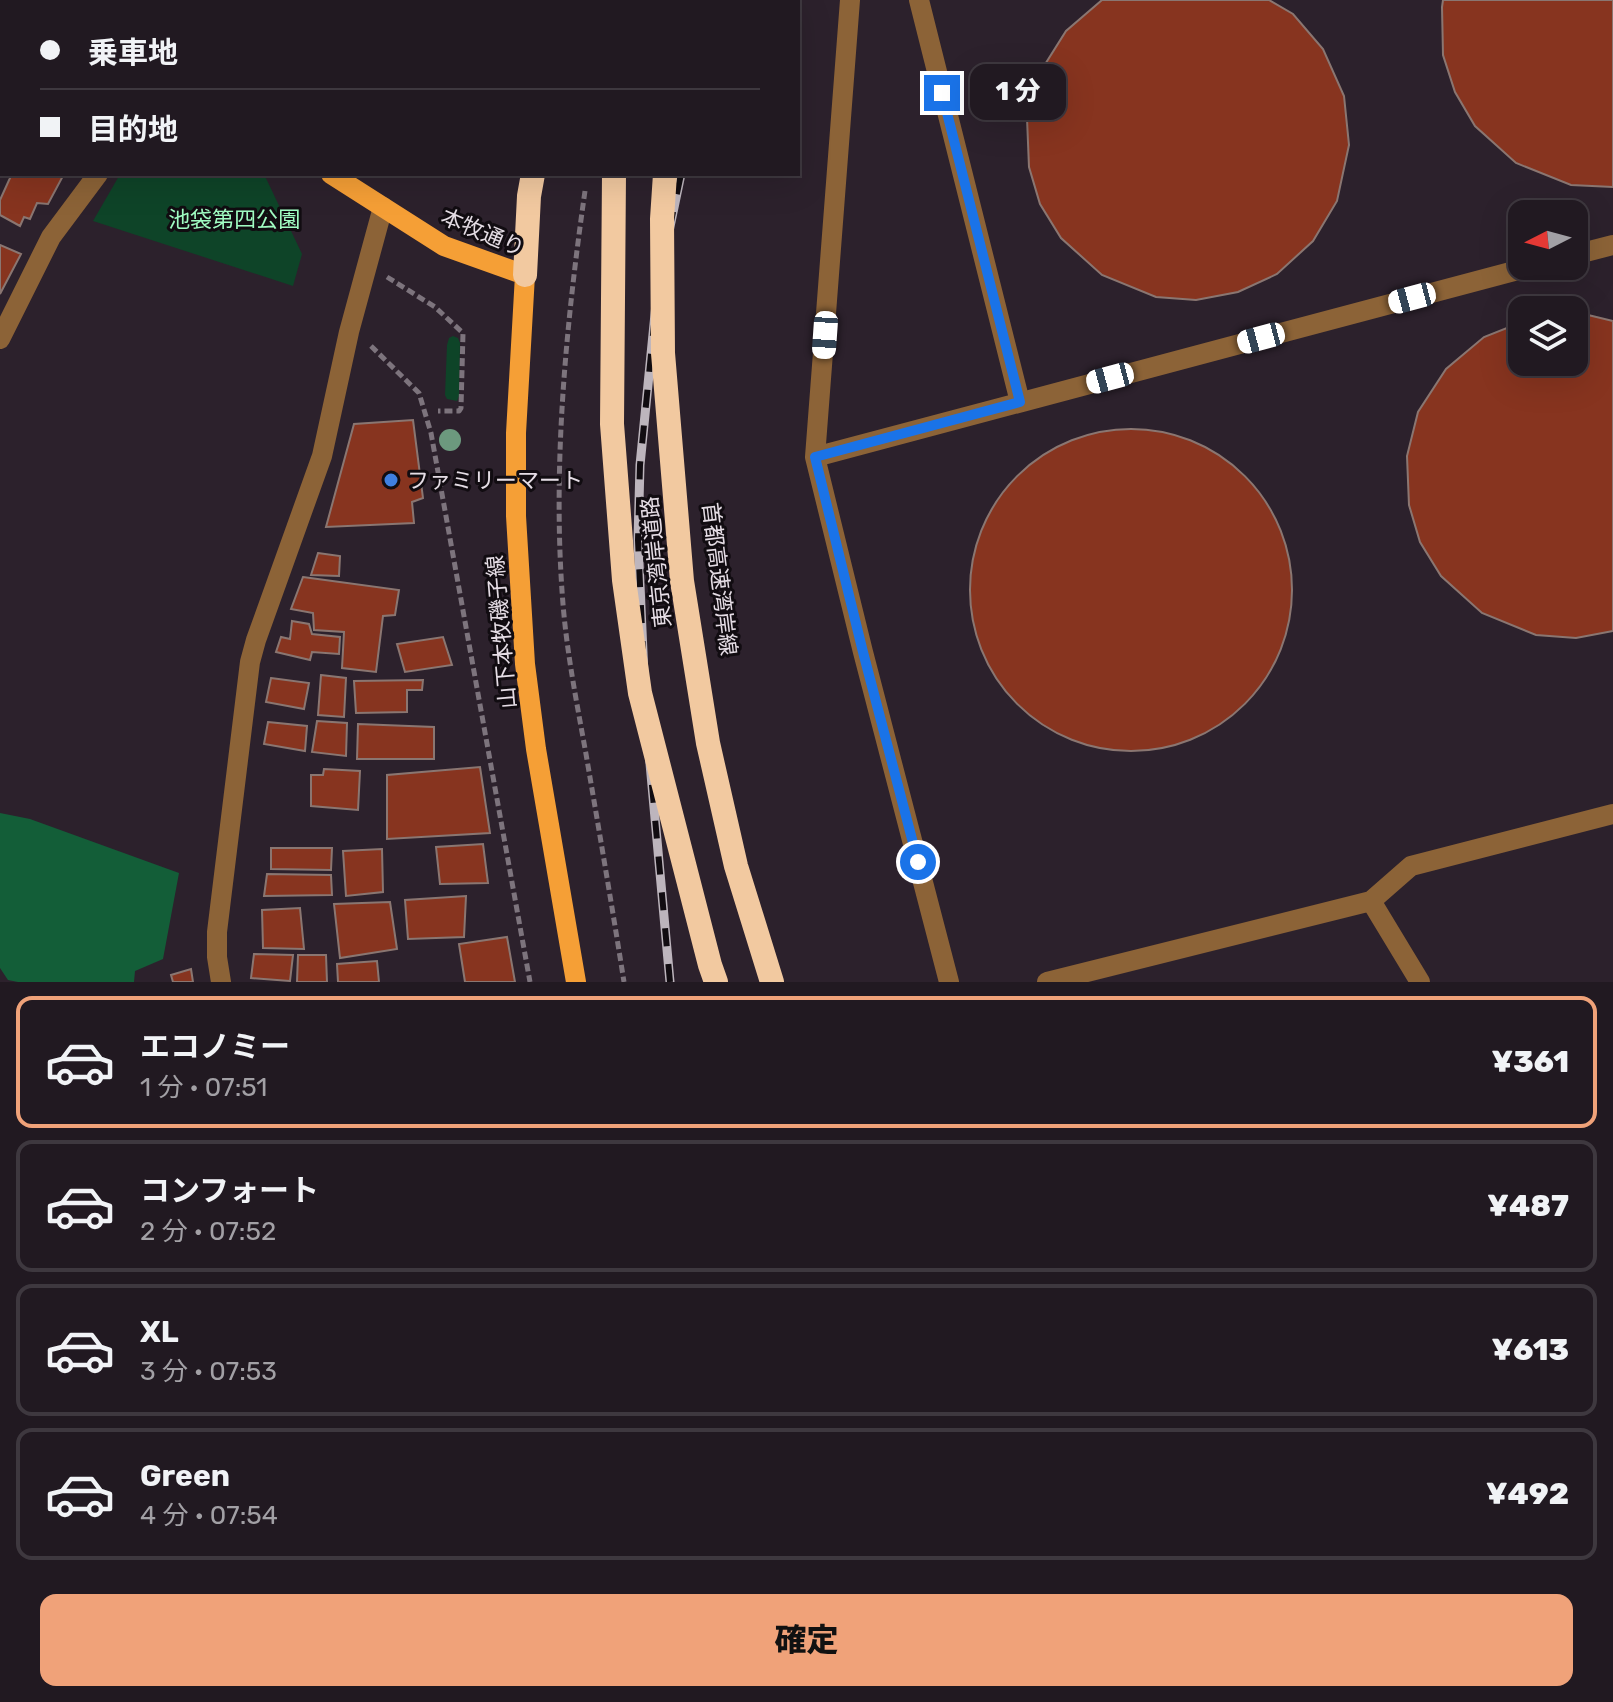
<!DOCTYPE html>
<html lang="ja">
<head>
<meta charset="utf-8">
<style>
	:root { --surface:#211921; --page:#29222a; --text:#f1f3f6; --muted:#a2a0a5; --line:#3e383f; --accent:#f0a279 }
	body { margin:0; font-family:Rubik,"Noto Sans JP",sans-serif; background:var(--page); color:var(--text); height:100vh; display:flex; flex-direction:column; font-size:30px; white-space:nowrap }
	* { box-sizing:border-box; margin:0 }
	p { font-size:26px; color:var(--muted) }
	.icon { flex:none; width:44px; height:44px; fill:none; stroke:currentColor; stroke-width:2; stroke-linecap:round; stroke-linejoin:round }
	.map { position:relative; height:982px; overflow:hidden }
	.side { display:flex; flex-direction:column; background:var(--surface); flex:1 }
	.side>* { flex:none }
	.top-card { position:absolute; left:0px; top:0px; width:800px; height:176px; box-shadow:0 8px 32px #0002,0 0 0 2px var(--line); display:grid; align-content:center; height:176px; padding:0 40px; background:var(--surface) }
	.needle { width:52px; rotate:264deg }
	.controls { position:absolute; left:1508px; top:200px; display:grid; gap:16px }
	.controls a { display:grid; place-items:center; width:80px; height:80px; border-radius:16px; background:var(--surface); box-shadow:0 8px 32px #0002,0 0 0 2px var(--line); font-size:40px }
	.end { position:absolute; width:36px; height:36px; margin:-18px; border:10px solid #1a73e8; background:#fff; box-shadow:0 0 0 4px #fff }
	.from { border-radius:50% }
	.bubble { position:absolute; height:56px; border-radius:16px; background:var(--surface); box-shadow:0 8px 32px #0002,0 0 0 2px var(--line); font-size:26px; font-weight:800; line-height:56px; text-align:center }
	.car { position:absolute; width:24px; height:48px; margin:-24px -12px; border-radius:10px; box-shadow:0 0 6px 2px #0007; background:linear-gradient(#fff 24%,#345 0 40%,#fff 0 76%,#345 0 86%,#fff 0) }
	.top-card b { display:flex; align-items:center; gap:28px; height:76px; font-size:30px }
	.top-card b+b { border-top:2px solid var(--line) }
	.top-card i { width:20px; height:20px; background:var(--text) }
	ul { padding:14px 0 0; list-style:none }
	li { display:flex; align-items:center; gap:24px; height:132px; margin:0 16px 12px; padding:0 24px; border:4px solid var(--line); border-radius:16px }
	li div { flex:1 }
	li b { display:block; font-size:30px }
	li em { font-style:normal; font-weight:800 }
	li.on { border-color:var(--accent) }
	li>.icon { width:72px; height:72px; stroke-width:1.5 }
	.button { display:flex; gap:16px; margin-top:auto; padding:16px 40px }
	.button a { flex:1; height:92px; border-radius:16px; background:var(--accent); color:#111; font-size:32px; font-weight:800; line-height:92px; text-align:center }
	.map>svg:first-child { display:block }
	.green { fill:#0e4428 }
	.forest { fill:#135e38 }
	.building { fill:#87341f; stroke:#8a7671; stroke-width:2 }
	.lines { fill:none; stroke-linecap:round; stroke-linejoin:round }
	.path { stroke:#7d747d; stroke-width:5; stroke-dasharray:8 4; stroke-linecap:butt }
	.minor { stroke:#8c6337; stroke-width:20 }
	.major { stroke:#f59f36; stroke-width:20 }
	.highway { stroke:#f2c9a0; stroke-width:24 }
	.rail-casing { stroke:#bdb5bd; stroke-width:9 }
	.rail { stroke:#110c11; stroke-width:6; stroke-dasharray:18; stroke-linecap:butt }
	.highway-bridge { stroke:#f2c9a0; stroke-width:24 }
	.tree { fill:#6c997e }
	.route { stroke:#1a73e8; stroke-width:10 }
	.shop-dot { fill:#3f7fe0; stroke:#110c11; stroke-width:3 }
	.labels { text-anchor:middle; stroke-width:6; stroke-linejoin:round; paint-order:stroke }
	.park-label { font-size:22px; fill:#a0fcc2; stroke:#110c11 }
	.street-label { font-size:22px; fill:#e5dde5; stroke:#110c11 }
	.poi-label { font-size:22px; fill:#e5dde5; stroke:#110c11; text-anchor:start }
</style>
</head>
<body>
<div class="map">
<svg width="1613" height="982" viewBox="0 0 1613 982">
	<rect width="100%" height="100%" fill="#2c212c"/>
	<path class="green" d="M 124,174 L 264,174 L 302,254 L 293,286 L 93,221 L 119,176 Z
		M 453,336 L 458,338 L 460,343 L 459,396 L 457,401 L 447,399 L 445,395 L 447,345 L 449,338 Z"/>
	<path class="forest" d="M 0,813 L 30,819 L 179,873 L 163,959 L 135,971 L 134,982 L 18,982 L 8,980 L 0,968 Z"/>
	<path class="building" d="M 66,0 L 154,0 L 154,2 L 66,2 Z
		M 1102,0 L 1269,0 L 1293,14 L 1323,49 L 1344,96 L 1349,145 L 1337,201 L 1313,241 L 1277,274 L 1238,292 L 1196,300 L 1156,297 L 1102,275 L 1061,238 L 1040,204 L 1029,167 L 1027,118 L 1039,74 L 1066,31 Z
		M 1443,0 L 1613,0 L 1613,187 L 1571,185 L 1516,163 L 1475,126 L 1455,92 L 1443,55 L 1442,7 Z
		M 5,174 L 64,174 L 48,204 L 37,203 L 30,219 L 24,217 L 20,226 L 0,215 L 0,200 L 10,178 Z
		M 0,245 L 21,254 L 0,294 Z
		M 1584,314 L 1613,321 L 1613,631 L 1576,638 L 1536,635 L 1482,613 L 1441,576 L 1420,542 L 1409,505 L 1407,456 L 1418,412 L 1446,369 L 1484,337 L 1522,322 L 1522,362 L 1574,362 L 1574,315 Z
		M 413,420 L 423,498 L 412,502 L 414,523 L 326,527 L 354,424 Z
		M970 590a161 161 0 1 1 322 0a161 161 0 1 1-322 0Z
		M 318,553 L 340,556 L 339,576 L 311,575 Z
		M 303,577 L 399,590 L 395,615 L 383,616 L 376,672 L 342,668 L 344,632 L 314,630 L 313,613 L 291,609 Z
		M 292,621 L 309,624 L 312,634 L 340,637 L 339,654 L 312,652 L 310,660 L 276,652 L 281,637 L 290,639 Z
		M 443,637 L 452,665 L 405,672 L 397,644 Z
		M 321,675 L 346,678 L 344,717 L 318,715 Z
		M 271,678 L 309,683 L 304,709 L 266,702 Z
		M 423,680 L 422,690 L 407,690 L 407,712 L 356,713 L 354,681 Z
		M 317,721 L 347,723 L 346,756 L 312,752 Z
		M 268,722 L 307,726 L 305,751 L 264,744 Z
		M 358,724 L 434,727 L 434,759 L 357,759 Z
		M 480,767 L 490,833 L 387,839 L 387,775 Z
		M 324,769 L 360,771 L 358,810 L 311,806 L 311,775 L 323,775 Z
		M 483,844 L 488,883 L 440,884 L 436,847 Z
		M 271,848 L 332,848 L 331,870 L 271,869 Z
		M 382,849 L 383,892 L 346,896 L 343,851 Z
		M 267,874 L 331,875 L 332,895 L 264,896 Z
		M 466,896 L 464,937 L 408,939 L 405,900 Z
		M 390,902 L 397,949 L 340,958 L 334,904 Z
		M 300,908 L 304,949 L 263,948 L 262,910 Z
		M 507,937 L 515,982 L 465,982 L 459,944 Z
		M 254,954 L 293,955 L 290,981 L 251,978 Z
		M 298,955 L 326,955 L 327,982 L 297,982 Z
		M 377,961 L 379,982 L 338,982 L 337,964 Z
		M 191,969 L 193,982 L 173,982 L 171,975 Z"/>
	<g class="lines">
		<path class="path" d="M 585,191 C 566,324 552,469 563,604 C 567,654 577,704 586,754 C 599,830 612,906 624,982
			M 387,277 L 435,307 L 463,333 L 461,408 L 459,411 L 438,411
			M 371,346 L 419,393 L 431,433 L 530,982"/>
		<path class="minor" d="M 320,0 L 321,2
			M 850,0 L 815,457 L 863,652 L 949,982
			M 919,0 L 1020,402
			M 442,2 L 443,0
			M 0,85 L 2,87
			M 1574,255 L 1613,245
			M 0,339 L 51,237 L 98,174
			M 815,457 L 1533,266
			M 1371,901 L 1411,866 L 1613,814
			M 221,982 L 217,957 L 217,932 L 250,662 L 256,640 L 322,456 L 349,332 L 383,207
			M 1047,982 L 1371,901 L 1420,982"/>
		<path class="major" d="M 220,0 L 221,2
			M 254,0 L 255,2
			M 331,174 L 444,246 L 525,275 L 516,433 L 516,516 L 525,664 L 536,749 L 576,982"/>
		<path class="highway" d="M 561,2 L 562,0
			M 604,2 L 604,0
			M 627,2 L 627,0
			M 688,2 L 689,0
			M 525,275 L 529,196 L 533,174"/>
		<defs>
			<path id="rail" d="M 718,2 L 718,0
				M 670,982 L 646,720 L 638,540 L 640,465 L 658,284 L 681,174"/>
		</defs>
		<use href="#rail" class="rail-casing"/>
		<use href="#rail" class="rail"/>
		<path class="highway-bridge" d="M 614,174 L 612,424 L 624,580 L 640,693 L 710,965 L 716,982
			M 665,174 L 662,219 L 663,353 L 682,581 L 708,743 L 736,866 L 772,982"/>
	</g>
	<circle class="tree" cx="450" cy="440" r="11"/>
	<g class="lines">
		<path class="route" d="M 918,862 L 863,652 L 815,457 L 1020,402 L 942,93"/>
	</g>
	<circle class="shop-dot" cx="391" cy="480" r="8"/>
	<g class="labels">
		<g class="park-label">
			<text x="234" y="227">池袋第四公園</text>
		</g>
		<g class="street-label">
			<text transform="translate(483 232) rotate(23)" y="8">本牧通り</text>
			<text transform="translate(656 562) rotate(-96)" y="8">東京湾岸道路</text>
			<text transform="translate(720 579) rotate(83)" y="8">首都高速湾岸線</text>
			<text transform="translate(501 632) rotate(-95)" y="8">山下本牧磯子線</text>
		</g>
		<g class="poi-label">
			<text x="407" y="488">ファミリーマート</text>
		</g>
	</g>
</svg>
<div class="controls">
<a><svg class="needle" viewBox="-14 -14 28 28"><path d="M0-13l5 13h-10z" fill="#e53935"/><path d="M0 13l5-13h-10z" fill="#a2a0a5"/></svg></a>
<a><svg class="icon" aria-label="layers" viewBox="0 0 24 24"><path d="M12 4l9 5-9 5-9-5zM3 14l9 5 9-5"/></svg></a>
</div>
<i class="end from" style="left:918px;top:862px"></i>
<i class="end" style="left:942px;top:93px"></i>
<div class="bubble" style="left:970px;top:64px;width:96px">1 分</div>
<i class="car" style="left:1412px;top:298px;rotate:255deg"></i>
<i class="car" style="left:825px;top:335px;rotate:184deg"></i>
<i class="car" style="left:1261px;top:338px;rotate:255deg"></i>
<i class="car" style="left:1110px;top:378px;rotate:255deg"></i>
<div class="top-card">
<b><i class="from"></i>乗車地</b>
<b><i></i>目的地</b>
</div>
</div>
<section class="side">
<ul>
<li class="on"><svg class="icon" aria-label="car" viewBox="0 0 24 24"><path d="M5 17H2v-5l4-1 3-4h7l3 4 3 1v5h-3M9 17h6M6 11h13"/><circle cx="7" cy="17" r="2"/><circle cx="17" cy="17" r="2"/></svg><div><b>エコノミー</b><p>1 分 · 07:51</p></div><em>¥361</em></li>
<li><svg class="icon" aria-label="car" viewBox="0 0 24 24"><path d="M5 17H2v-5l4-1 3-4h7l3 4 3 1v5h-3M9 17h6M6 11h13"/><circle cx="7" cy="17" r="2"/><circle cx="17" cy="17" r="2"/></svg><div><b>コンフォート</b><p>2 分 · 07:52</p></div><em>¥487</em></li>
<li><svg class="icon" aria-label="car" viewBox="0 0 24 24"><path d="M5 17H2v-5l4-1 3-4h7l3 4 3 1v5h-3M9 17h6M6 11h13"/><circle cx="7" cy="17" r="2"/><circle cx="17" cy="17" r="2"/></svg><div><b>XL</b><p>3 分 · 07:53</p></div><em>¥613</em></li>
<li><svg class="icon" aria-label="car" viewBox="0 0 24 24"><path d="M5 17H2v-5l4-1 3-4h7l3 4 3 1v5h-3M9 17h6M6 11h13"/><circle cx="7" cy="17" r="2"/><circle cx="17" cy="17" r="2"/></svg><div><b>Green</b><p>4 分 · 07:54</p></div><em>¥492</em></li>
</ul>
<div class="button"><a>確定</a></div>
</section>
</body>
</html>
